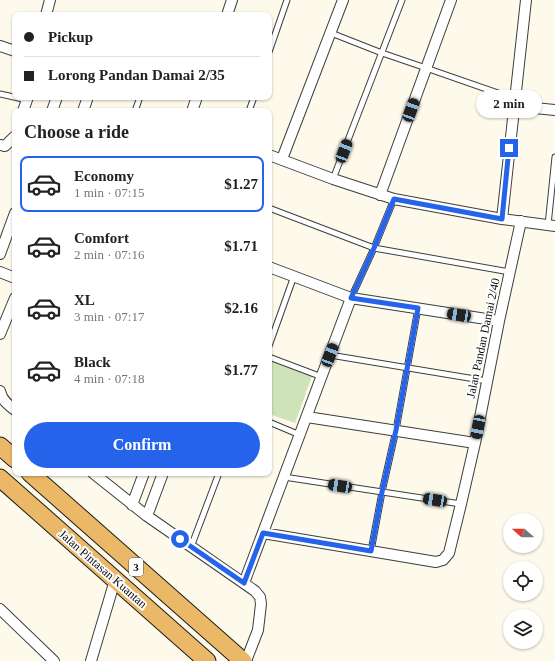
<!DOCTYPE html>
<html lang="en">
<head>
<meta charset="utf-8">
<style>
	:root { --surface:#fff; --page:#f6f6f6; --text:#222; --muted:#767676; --line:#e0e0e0; --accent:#2563eb }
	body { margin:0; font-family:Georgia,serif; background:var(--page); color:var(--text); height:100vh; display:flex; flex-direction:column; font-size:15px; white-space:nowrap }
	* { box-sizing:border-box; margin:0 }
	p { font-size:13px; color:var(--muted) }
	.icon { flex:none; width:22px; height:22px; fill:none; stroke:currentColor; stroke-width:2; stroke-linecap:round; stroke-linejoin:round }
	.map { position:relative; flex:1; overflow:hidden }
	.drawer { position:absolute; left:12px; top:108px; width:260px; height:368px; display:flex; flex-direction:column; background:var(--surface); border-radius:8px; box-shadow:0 1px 3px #0004 }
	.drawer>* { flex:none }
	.top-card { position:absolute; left:12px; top:12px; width:260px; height:88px; border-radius:8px; box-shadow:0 1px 3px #0004; display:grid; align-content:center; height:88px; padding:0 12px; background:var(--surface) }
	.needle { width:26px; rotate:291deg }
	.fabs { position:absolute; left:503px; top:513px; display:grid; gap:8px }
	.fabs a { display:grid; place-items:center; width:40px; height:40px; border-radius:50%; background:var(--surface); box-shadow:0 1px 3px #0004; font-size:20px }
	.end { position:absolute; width:18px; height:18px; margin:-9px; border:5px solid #2563eb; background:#fff; box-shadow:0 0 0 2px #fff }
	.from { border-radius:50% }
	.bubble { position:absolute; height:28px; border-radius:14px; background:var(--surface); box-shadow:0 1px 3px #0004; font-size:13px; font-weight:700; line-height:28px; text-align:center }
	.car { position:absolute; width:12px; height:24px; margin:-12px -6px; border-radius:5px; box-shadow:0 0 3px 1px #0007; background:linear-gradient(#222 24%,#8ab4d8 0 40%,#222 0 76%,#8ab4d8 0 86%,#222 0) }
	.top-card b { display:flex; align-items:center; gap:14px; height:38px; font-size:15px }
	.top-card b+b { border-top:1px solid var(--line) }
	.top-card i { width:10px; height:10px; background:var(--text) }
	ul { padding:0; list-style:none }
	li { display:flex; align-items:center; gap:12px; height:56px; margin:0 8px 6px; padding:0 4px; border:2px solid transparent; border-radius:8px }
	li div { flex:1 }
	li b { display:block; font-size:15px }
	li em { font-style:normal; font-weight:700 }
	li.current { border-color:var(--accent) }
	li>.icon { width:36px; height:36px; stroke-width:1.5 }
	h2 { padding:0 12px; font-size:18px; line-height:48px }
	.cta { display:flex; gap:8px; margin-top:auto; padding:8px 12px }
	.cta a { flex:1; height:46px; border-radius:24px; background:var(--accent); color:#fff; font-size:16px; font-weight:700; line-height:46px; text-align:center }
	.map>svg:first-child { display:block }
	.green { fill:#cee4b8 }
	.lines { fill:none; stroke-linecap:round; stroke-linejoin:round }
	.service-casing { stroke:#3e3e3e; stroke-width:7 }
	.minor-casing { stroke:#3e3e3e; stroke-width:12 }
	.trunk-casing { stroke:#1c1c1c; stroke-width:19 }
	.service { stroke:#fff; stroke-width:5 }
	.minor { stroke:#fff; stroke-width:10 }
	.trunk { stroke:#eab866; stroke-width:17 }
	.route { stroke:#2563eb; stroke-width:5 }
	.labels { text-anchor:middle; stroke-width:4; stroke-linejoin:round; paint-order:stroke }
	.shield { fill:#fff; stroke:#545454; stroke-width:1 }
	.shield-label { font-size:11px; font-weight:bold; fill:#0b0b0b }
	.street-label { font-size:12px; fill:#0b0b0b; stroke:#fff }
</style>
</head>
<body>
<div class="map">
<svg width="555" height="661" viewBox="0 0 555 661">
	<rect width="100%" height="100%" fill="#fdfaeb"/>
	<path class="green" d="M 269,360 L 312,376 L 295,423 L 269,414 Z"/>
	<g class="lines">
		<defs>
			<path id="service" d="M 331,33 L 382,53 L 426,68 L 515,99
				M 269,52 L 287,0
				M 0,94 L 27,100
				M 135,111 L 140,97
				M 249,111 L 254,97
				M 333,179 L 402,0
				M 269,208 L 374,248 L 510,272
				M 548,225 L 555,157
				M 351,298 L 374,248 L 394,199
				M 269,346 L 294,276
				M 330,355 L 487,381
				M 269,357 L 322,377
				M 269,422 L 300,435
				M 284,477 L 461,504
				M 191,547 L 219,473
				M 371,551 L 382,492 L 396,430 L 418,308"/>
			<path id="minor" d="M 46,15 L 50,0
				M 227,15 L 232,0
				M 0,46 L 15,51
				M 514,106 L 555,110
				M 23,111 L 28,97
				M 52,111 L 57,97
				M 83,111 L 88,97
				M 192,111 L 197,97
				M 0,145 L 5,146 L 14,137
				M 269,155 L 333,179 L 394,199 L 502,219 L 555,226
				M 282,159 L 343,0
				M 380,195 L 451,0
				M 502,219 L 526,0
				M 0,254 L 15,213
				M 269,267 L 351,298 L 499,321
				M 0,272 L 15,278
				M 0,334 L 15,298
				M 0,391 C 2,400 8,405 15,410
				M 307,417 L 475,443
				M 93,473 L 147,516 L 255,591 L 260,597 L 261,604 L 258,630 L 246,661
				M 132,505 L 144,473
				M 147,516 L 163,473
				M 263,533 L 436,562 L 443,560 L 449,553 L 461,504 L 475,443 L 499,321 L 521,221
				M 244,583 L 351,298
				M 0,609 L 54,661
				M 91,661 L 115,580"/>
			<path id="trunk" d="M 0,446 L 15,459
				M 30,473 L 243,661
				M 0,478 L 207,661"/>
		</defs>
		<use href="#service" class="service-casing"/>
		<use href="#minor" class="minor-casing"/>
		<use href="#trunk" class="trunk-casing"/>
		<use href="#service" class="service"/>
		<use href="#minor" class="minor"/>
		<use href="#trunk" class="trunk"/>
	</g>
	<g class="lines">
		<path class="route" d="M 180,539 L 244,583 L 263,533 L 371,551 L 382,492 L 396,430 L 418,308 L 351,298 L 374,248 L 394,199 L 502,219 L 509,148"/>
	</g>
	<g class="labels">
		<rect class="shield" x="129" y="558" width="14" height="18" rx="3"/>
		<g class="shield-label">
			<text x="136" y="571">3</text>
		</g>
		<g class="street-label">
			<text transform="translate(483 338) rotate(-78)" y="4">Jalan Pandan Damai 2/40</text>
			<text transform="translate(103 569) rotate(41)" y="4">Jalan Pintasan Kuantan</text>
		</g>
	</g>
</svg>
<div class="fabs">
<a><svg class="needle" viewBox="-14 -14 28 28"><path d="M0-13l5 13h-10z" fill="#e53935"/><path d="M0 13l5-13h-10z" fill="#767676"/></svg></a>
<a><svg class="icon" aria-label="locate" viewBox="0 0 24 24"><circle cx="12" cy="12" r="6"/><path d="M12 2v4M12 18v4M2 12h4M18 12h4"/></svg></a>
<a><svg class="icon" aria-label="layers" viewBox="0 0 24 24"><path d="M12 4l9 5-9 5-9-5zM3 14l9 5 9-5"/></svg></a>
</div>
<i class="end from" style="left:180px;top:539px"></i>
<i class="end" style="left:509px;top:148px"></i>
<div class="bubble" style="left:476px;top:90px;width:66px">2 min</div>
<i class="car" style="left:411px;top:110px;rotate:20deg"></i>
<i class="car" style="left:344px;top:151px;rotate:21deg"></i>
<i class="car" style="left:459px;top:315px;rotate:279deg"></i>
<i class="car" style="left:330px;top:355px;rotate:21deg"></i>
<i class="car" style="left:478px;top:427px;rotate:191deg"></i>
<i class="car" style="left:340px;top:486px;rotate:279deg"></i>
<i class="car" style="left:435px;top:500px;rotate:279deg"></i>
<div class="top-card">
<b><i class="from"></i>Pickup</b>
<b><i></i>Lorong Pandan Damai 2/35</b>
</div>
<section class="drawer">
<h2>Choose a ride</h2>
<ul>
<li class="current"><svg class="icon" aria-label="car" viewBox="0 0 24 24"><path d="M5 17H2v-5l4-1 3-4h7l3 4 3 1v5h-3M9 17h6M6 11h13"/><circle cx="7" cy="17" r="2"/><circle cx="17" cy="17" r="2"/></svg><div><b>Economy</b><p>1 min · 07:15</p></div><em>$1.27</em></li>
<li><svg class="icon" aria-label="car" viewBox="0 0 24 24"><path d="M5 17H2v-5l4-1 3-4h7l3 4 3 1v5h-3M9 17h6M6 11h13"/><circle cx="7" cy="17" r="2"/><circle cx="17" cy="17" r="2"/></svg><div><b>Comfort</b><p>2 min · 07:16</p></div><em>$1.71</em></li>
<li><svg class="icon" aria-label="car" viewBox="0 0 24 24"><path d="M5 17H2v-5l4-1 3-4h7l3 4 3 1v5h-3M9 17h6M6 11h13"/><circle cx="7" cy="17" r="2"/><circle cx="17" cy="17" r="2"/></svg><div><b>XL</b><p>3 min · 07:17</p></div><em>$2.16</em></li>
<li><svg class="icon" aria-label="car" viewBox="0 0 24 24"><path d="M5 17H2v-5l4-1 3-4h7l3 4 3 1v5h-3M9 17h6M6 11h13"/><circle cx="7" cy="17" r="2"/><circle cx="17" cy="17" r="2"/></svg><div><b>Black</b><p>4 min · 07:18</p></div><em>$1.77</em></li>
</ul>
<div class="cta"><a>Confirm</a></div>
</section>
</div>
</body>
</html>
